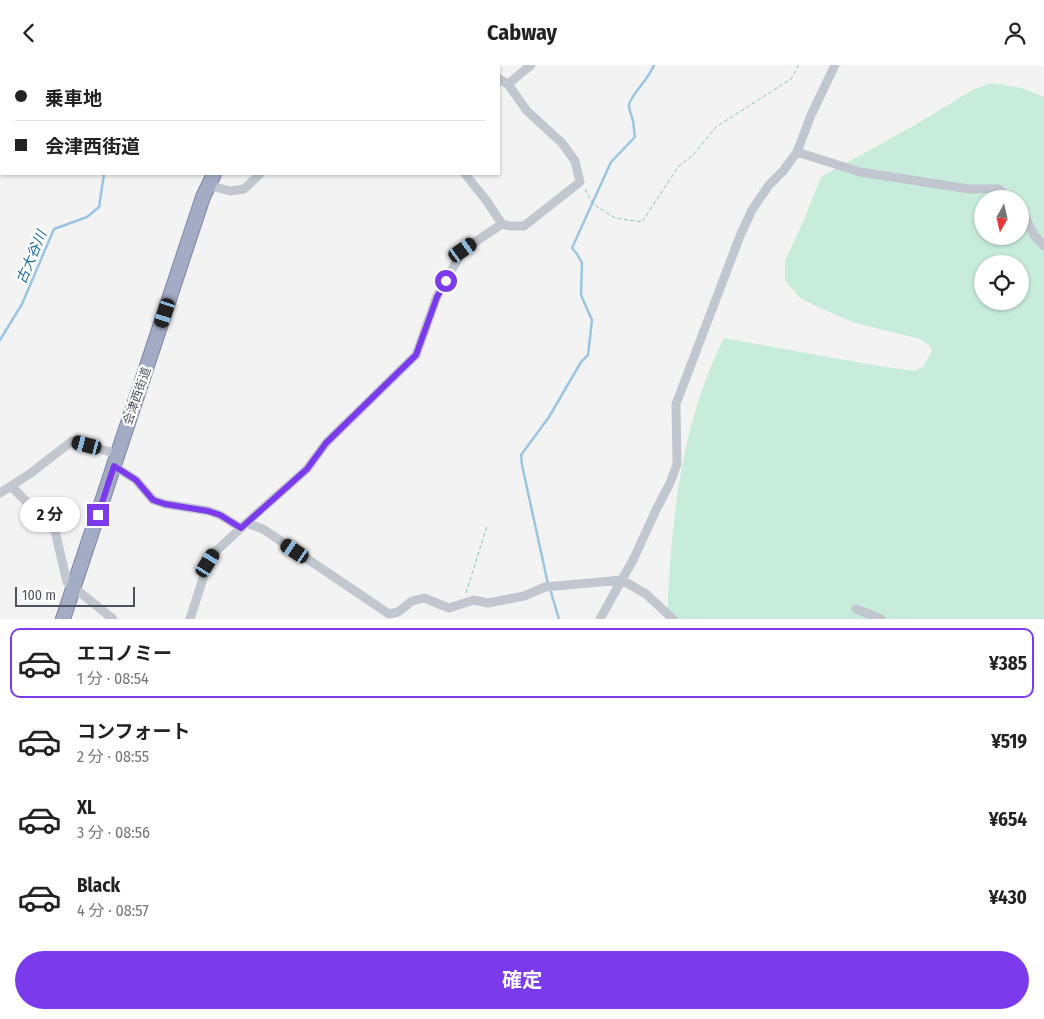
<!DOCTYPE html>
<html lang="ja">
<head>
<meta charset="utf-8">
<style>
	:root { --surface:#fff; --page:#f2f2f2; --text:#222; --muted:#767676; --line:#e0e0e0; --accent:#7c3aed }
	body { margin:0; font-family:"Fira Sans Condensed","Noto Sans JP",sans-serif; background:var(--page); color:var(--text); height:100vh; display:flex; flex-direction:column; font-size:19px; white-space:nowrap }
	* { box-sizing:border-box; margin:0 }
	p { font-size:16px; color:var(--muted) }
	.icon { flex:none; width:28px; height:28px; fill:none; stroke:currentColor; stroke-width:2; stroke-linecap:round; stroke-linejoin:round }
	.map { position:relative; height:554px; overflow:hidden }
	.sheet { display:flex; flex-direction:column; background:var(--surface); flex:1 }
	.sheet>* { flex:none }
	.top-card { position:absolute; left:0px; top:0px; width:500px; height:110px; box-shadow:0 1px 4px #0004; display:grid; align-content:center; height:110px; padding:0 15px; background:var(--surface) }
	.needle { width:32px; rotate:188deg }
	.buttons { position:absolute; left:974px; top:125px; display:grid; gap:10px }
	.buttons a { display:grid; place-items:center; width:55px; height:55px; border-radius:50%; background:var(--surface); box-shadow:0 1px 4px #0004; font-size:25px }
	.scale { position:absolute; left:15px; bottom:12px; width:120px; box-sizing:border-box; padding-left:5px; border:2px solid #4c525e; border-top:0; font-size:14px; line-height:18px; white-space:nowrap; color:#4c525e; -webkit-text-stroke:4px #fff; paint-order:stroke }
	.end { position:absolute; width:22px; height:22px; margin:-11px; border:6px solid #7c3aed; background:#fff; box-shadow:0 0 0 2px #fff }
	.from { border-radius:50% }
	.bubble { position:absolute; height:35px; border-radius:18px; background:var(--surface); box-shadow:0 1px 4px #0004; font-size:16px; font-weight:700; line-height:35px; text-align:center }
	.car { position:absolute; width:15px; height:30px; margin:-15px -8px; border-radius:6px; box-shadow:0 0 4px 1px #0007; background:linear-gradient(#222 24%,#8ab4d8 0 40%,#222 0 76%,#8ab4d8 0 86%,#222 0) }
	.top-card b { display:flex; align-items:center; gap:18px; height:48px; font-size:19px }
	.top-card b+b { border-top:1px solid var(--line) }
	.top-card i { width:12px; height:12px; background:var(--text) }
	ul { padding:9px 0 0; list-style:none }
	li { display:flex; align-items:center; gap:15px; height:70px; margin:0 10px 8px; padding:0 5px; border:2px solid transparent; border-radius:10px }
	li div { flex:1 }
	li b { display:block; font-size:19px }
	li em { font-style:normal; font-weight:700 }
	li.on { border-color:var(--accent) }
	li>.icon { width:45px; height:45px; stroke-width:1.5 }
	.cta { display:flex; gap:10px; margin-top:auto; padding:10px 15px }
	.cta a { flex:1; height:58px; border-radius:30px; background:var(--accent); color:#fff; font-size:20px; font-weight:700; line-height:58px; text-align:center }
	header { display:flex; justify-content:space-between; align-items:center; height:65px; padding:0 15px; background:var(--surface); font-size:22px; font-weight:700 }
	.map>svg:first-child { display:block }
	.green { fill:#c7ecdc; fill-rule:evenodd }
	.lines { fill:none; stroke-linecap:round; stroke-linejoin:round }
	.stream { stroke:#9ac5e3; stroke-width:2.5 }
	.trunk-casing { stroke:#7b87a6; stroke-width:16 }
	.path { stroke:#83c6b2; stroke-width:1; stroke-dasharray:4 2.5; stroke-linecap:butt }
	.minor { stroke:#c2c7cf; stroke-width:9 }
	.trunk { stroke:#a3acc4; stroke-width:14 }
	.route { stroke:#7c3aed; stroke-width:6 }
	.labels { text-anchor:middle; stroke-width:4.5; stroke-linejoin:round; paint-order:stroke }
	.street-label { font-size:12px; fill:#4c525e; stroke:#fff }
	.water-label { font-size:14px; font-style:italic; fill:#1e6a9f; stroke:#fff }
</style>
</head>
<body>
<header><svg class="icon" aria-label="back" viewBox="0 0 24 24"><path d="M15 5l-7 7 7 7"/></svg>Cabway<svg class="icon" aria-label="person" viewBox="0 0 24 24"><circle cx="12" cy="8" r="4"/><path d="M4 21q1-7 8-7t8 7"/></svg></header>
<div class="map">
<svg width="1044" height="554" viewBox="0 0 1044 554">
	<rect width="100%" height="100%" fill="#f4f3f3"/>
	<path class="green" d="M 992,18 L 1022,23 L 1044,32 L 1044,554 L 667,554 C 671,458 680,360 724,273 L 873,300 L 914,306 L 923,302 L 932,286 L 929,280 L 920,274 L 855,258 L 822,244 L 800,233 L 785,215 L 785,196 L 803,157 L 821,112 L 915,60 L 974,24 ZM 982,134 L 1020,134 L 1020,171 L 982,171 ZM 982,199 L 1020,199 L 1020,236 L 982,236 Z"/>
	<g class="lines">
		<path class="stream" d="M 189,1 L 191,0
			M 0,275 L 22,239 L 54,164 L 87,152 L 99,142 L 104,109
			M 548,519 L 522,400 L 521,390 L 549,352 L 581,297 L 588,290 L 592,255 L 581,230 L 582,198 L 577,189 L 572,183 L 611,97 L 635,72 C 634,67 634,61 633,56 C 632,51 629,46 629,40 C 629,33 650,12 654,0
			M 550,524 L 559,554"/>
		<defs>
			<path id="trunk" d="M 4,1 L 9,0
				M 43,1 L 48,0
				M 289,1 L 290,0
				M 0,13 L 1,13
				M 63,554 L 203,132 L 214,109"/>
		</defs>
		<use href="#trunk" class="trunk-casing"/>
		<path class="path" d="M 585,124 L 593,139 L 615,153 L 642,157 L 678,102 L 693,90 L 716,62 L 791,14 L 799,0
			M 466,528 L 487,461"/>
		<path class="minor" d="M 387,0 L 388,1
			M 449,0 L 456,1
			M 87,1 L 91,0
			M 508,19 L 531,0
			M 0,27 L 1,26
			M 0,33 L 1,34
			M 797,87 L 860,107 L 969,124 L 999,124 L 1010,134
			M 0,91 L 1,93
			M 465,109 L 486,135 L 502,159 L 509,161 L 524,161 L 580,117 L 575,96 L 562,78 L 527,46 L 508,19 L 499,14
			M 208,120 L 230,126 L 244,124 L 260,109
			M 1020,142 L 1034,170 L 1044,181
			M 114,401 L 136,415 L 153,435 L 165,439 L 209,446 L 220,450 L 241,463 L 246,458 L 263,464 L 389,549 L 398,547 L 412,536 L 424,533 L 449,543 L 474,535 L 488,538 L 524,531 L 545,522 L 622,515 L 646,529 L 673,554
			M 11,421 L 55,466 L 67,517 L 113,554
			M 0,428 L 31,408 L 72,376 L 118,389
			M 246,458 L 307,404 L 326,378 L 416,290 L 437,231 L 463,185 L 502,159
			M 856,544 L 881,554
			M 190,554 L 208,498 L 214,488 L 241,463
			M 600,554 L 634,493 L 656,445 L 670,418 L 677,399 L 676,339 L 740,171 L 752,145 L 769,120 L 783,106 L 797,87 L 811,50 L 835,0"/>
		<use href="#trunk" class="trunk"/>
	</g>
	<g class="lines">
		<path class="route" d="M 98,450 L 114,401 L 136,415 L 153,435 L 165,439 L 208,446 L 220,450 L 241,463 L 307,404 L 326,378 L 416,290 L 437,232 L 446,216"/>
	</g>
	<g class="labels">
		<g class="street-label">
			<text transform="translate(137 331) rotate(-71)" y="4">会津西街道</text>
		</g>
		<g class="water-label">
			<text transform="translate(31 192) rotate(-67)" y="5">古大谷川</text>
		</g>
	</g>
</svg>
<div class="buttons">
<a><svg class="needle" viewBox="-14 -14 28 28"><path d="M0-13l5 13h-10z" fill="#e53935"/><path d="M0 13l5-13h-10z" fill="#767676"/></svg></a>
<a><svg class="icon" aria-label="locate" viewBox="0 0 24 24"><circle cx="12" cy="12" r="6"/><path d="M12 2v4M12 18v4M2 12h4M18 12h4"/></svg></a>
</div>
<div class="scale">100 m</div>
<i class="end from" style="left:446px;top:216px"></i>
<i class="end" style="left:98px;top:450px"></i>
<div class="bubble" style="left:20px;top:432px;width:60px">2 分</div>
<i class="car" style="left:463px;top:185px;rotate:55deg"></i>
<i class="car" style="left:165px;top:248px;rotate:198deg"></i>
<i class="car" style="left:87px;top:380px;rotate:285deg"></i>
<i class="car" style="left:295px;top:486px;rotate:304deg"></i>
<i class="car" style="left:208px;top:498px;rotate:32deg"></i>
<div class="top-card">
<b><i class="from"></i>乗車地</b>
<b><i></i>会津西街道</b>
</div>
</div>
<section class="sheet">
<ul>
<li class="on"><svg class="icon" aria-label="car" viewBox="0 0 24 24"><path d="M5 17H2v-5l4-1 3-4h7l3 4 3 1v5h-3M9 17h6M6 11h13"/><circle cx="7" cy="17" r="2"/><circle cx="17" cy="17" r="2"/></svg><div><b>エコノミー</b><p>1 分 · 08:54</p></div><em>¥385</em></li>
<li><svg class="icon" aria-label="car" viewBox="0 0 24 24"><path d="M5 17H2v-5l4-1 3-4h7l3 4 3 1v5h-3M9 17h6M6 11h13"/><circle cx="7" cy="17" r="2"/><circle cx="17" cy="17" r="2"/></svg><div><b>コンフォート</b><p>2 分 · 08:55</p></div><em>¥519</em></li>
<li><svg class="icon" aria-label="car" viewBox="0 0 24 24"><path d="M5 17H2v-5l4-1 3-4h7l3 4 3 1v5h-3M9 17h6M6 11h13"/><circle cx="7" cy="17" r="2"/><circle cx="17" cy="17" r="2"/></svg><div><b>XL</b><p>3 分 · 08:56</p></div><em>¥654</em></li>
<li><svg class="icon" aria-label="car" viewBox="0 0 24 24"><path d="M5 17H2v-5l4-1 3-4h7l3 4 3 1v5h-3M9 17h6M6 11h13"/><circle cx="7" cy="17" r="2"/><circle cx="17" cy="17" r="2"/></svg><div><b>Black</b><p>4 分 · 08:57</p></div><em>¥430</em></li>
</ul>
<div class="cta"><a>確定</a></div>
</section>
</body>
</html>
